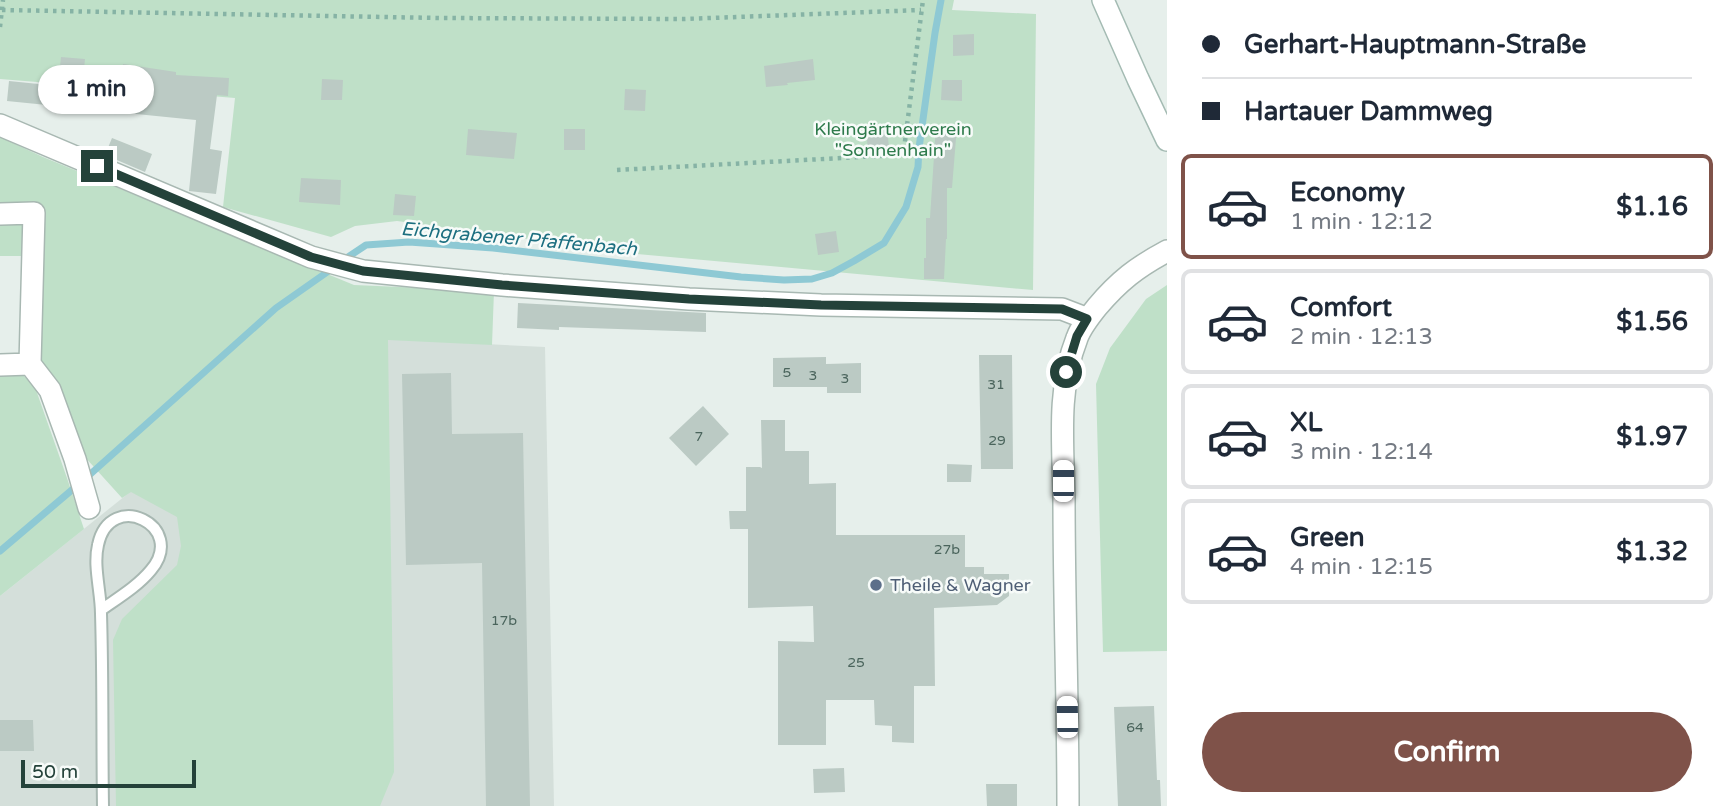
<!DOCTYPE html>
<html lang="en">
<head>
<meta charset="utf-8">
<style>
	:root { --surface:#fff; --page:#f6f6f7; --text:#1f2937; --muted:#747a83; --line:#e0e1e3; --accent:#7f5249 }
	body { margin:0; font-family:"Varela Round",sans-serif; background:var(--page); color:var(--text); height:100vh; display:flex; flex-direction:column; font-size:26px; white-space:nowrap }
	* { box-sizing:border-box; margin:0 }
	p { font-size:23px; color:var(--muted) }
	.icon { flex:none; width:38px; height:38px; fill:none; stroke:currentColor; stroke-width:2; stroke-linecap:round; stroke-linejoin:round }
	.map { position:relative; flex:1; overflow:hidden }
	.details { display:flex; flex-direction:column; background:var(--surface); width:560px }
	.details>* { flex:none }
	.guide { display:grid; align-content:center; height:154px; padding:0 35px; background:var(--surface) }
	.scale { position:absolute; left:21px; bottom:18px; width:175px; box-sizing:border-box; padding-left:7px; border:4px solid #24423a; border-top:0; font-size:19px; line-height:24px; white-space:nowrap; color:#24423a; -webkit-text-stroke:5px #f7fbf9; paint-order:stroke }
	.end { position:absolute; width:32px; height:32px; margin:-16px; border:9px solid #24423a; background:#fff; box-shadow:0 0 0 4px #fff }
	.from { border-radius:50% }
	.bubble { position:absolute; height:49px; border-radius:24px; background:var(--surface); box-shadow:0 2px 5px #0004; font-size:23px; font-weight:700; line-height:49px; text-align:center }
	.car { position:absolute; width:21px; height:42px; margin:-21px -10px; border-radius:9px; box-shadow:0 0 5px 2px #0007; background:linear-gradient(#fff 24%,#345 0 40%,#fff 0 76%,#345 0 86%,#fff 0) }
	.guide b { display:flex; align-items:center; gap:24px; height:66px; font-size:26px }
	.guide b+b { border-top:2px solid var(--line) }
	.guide i { width:18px; height:18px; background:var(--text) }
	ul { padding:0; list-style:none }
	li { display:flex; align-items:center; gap:21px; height:105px; margin:0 14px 10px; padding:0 21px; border:4px solid var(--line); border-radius:10px }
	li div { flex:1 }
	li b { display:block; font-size:26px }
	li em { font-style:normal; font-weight:700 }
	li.on { border-color:var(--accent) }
	li>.icon { width:63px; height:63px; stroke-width:1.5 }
	.action { display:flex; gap:14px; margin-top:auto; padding:14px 35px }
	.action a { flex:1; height:80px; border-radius:42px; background:var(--accent); color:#fff; font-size:28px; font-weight:700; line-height:80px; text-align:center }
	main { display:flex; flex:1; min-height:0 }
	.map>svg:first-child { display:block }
	.built { fill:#d4dfda }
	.green { fill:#bfe0c8 }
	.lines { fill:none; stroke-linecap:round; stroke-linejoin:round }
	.stream { stroke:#8ec9d4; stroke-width:7 }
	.building { fill:#bbcac4 }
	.lane-casing { stroke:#a8b8b2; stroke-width:14 }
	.street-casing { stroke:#a8b8b2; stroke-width:24 }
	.secondary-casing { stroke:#a4bbb3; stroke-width:24 }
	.path { stroke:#86b3a5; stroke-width:4.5; stroke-dasharray:3.5 5; stroke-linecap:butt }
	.lane { stroke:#fff; stroke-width:10 }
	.street { stroke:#fff; stroke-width:21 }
	.secondary { stroke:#fff; stroke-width:21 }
	.route { stroke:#24423a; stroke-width:9 }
	.service-dot { fill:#5c6f8a; stroke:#f7fbf9; stroke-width:2.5 }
	.labels { text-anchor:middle; stroke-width:5; stroke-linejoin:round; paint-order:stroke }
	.number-label { font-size:14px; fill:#4a645c }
	.park-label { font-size:18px; fill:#2d7a4b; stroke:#f7fbf9 }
	.service-label { font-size:18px; fill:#4e5e75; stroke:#f7fbf9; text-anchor:start }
	.water-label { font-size:19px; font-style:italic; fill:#1c6f80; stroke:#f7fbf9 }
</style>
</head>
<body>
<main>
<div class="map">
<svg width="1167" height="806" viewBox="0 0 1167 806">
	<rect width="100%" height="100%" fill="#e6efeb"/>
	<path class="built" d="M 325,336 L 545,347 L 554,806 L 0,806 L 0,596 Z"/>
	<path class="green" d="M 0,0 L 954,0 L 952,10 L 1036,14 L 1033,290 L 637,254 L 397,221 L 355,226 L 331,237 L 223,207 L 235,98 L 0,79 Z
		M 0,137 L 43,157 L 354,285 L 494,291 L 492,345 L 388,340 L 394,772 L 380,806 L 116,806 L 113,640 L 122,619 L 177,565 L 181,546 L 177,517 L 131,492 L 122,498 L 84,456 L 57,388 L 37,355 L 41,256 L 0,256 Z
		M 1167,285 L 1167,651 L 1103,652 L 1096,384 L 1110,348 L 1146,299 Z
		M 0,375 L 23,375 L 35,387 L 67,478 L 84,529 L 0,596 Z"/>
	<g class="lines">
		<path class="stream" d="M 342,261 L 366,245 L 409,242 L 493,248 L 741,277 L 784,280 L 812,279 L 832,273 L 854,261 L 884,243 L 906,207 L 918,167 L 919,148 L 935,33 L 941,0
			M 0,551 L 86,478 L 276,308 L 333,268"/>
	</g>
	<path class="building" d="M 974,34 L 974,55 L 953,56 L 953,35 Z
		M 61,57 L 85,59 L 82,88 L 121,92 L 123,64 L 176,72 L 176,75 L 229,78 L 228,96 L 217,95 L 210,149 L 222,151 L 216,194 L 189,191 L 196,120 L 7,101 L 9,81 L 58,86 Z
		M 813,59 L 815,80 L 787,83 L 788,85 L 766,87 L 764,66 Z
		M 322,79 L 343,80 L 342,100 L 321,100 Z
		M 942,80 L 962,80 L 962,101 L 941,100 Z
		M 625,89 L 646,90 L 645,111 L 624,110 Z
		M 936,125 L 957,126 L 952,188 L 947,188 L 947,239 L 946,239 L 944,279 L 924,279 L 924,258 L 926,258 L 926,218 L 930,218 Z
		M 887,127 L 889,148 L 868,150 L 866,129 Z
		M 468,129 L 517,133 L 514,159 L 466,155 Z
		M 564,129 L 585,129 L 585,150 L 564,150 Z
		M 112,138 L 152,154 L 145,172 L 105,155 Z
		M 301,178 L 341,180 L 340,205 L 299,202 Z
		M 395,194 L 416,196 L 414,216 L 393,215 Z
		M 836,231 L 839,252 L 818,255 L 815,234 Z
		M 518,303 L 706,313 L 706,332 L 559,327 L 559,330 L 517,328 Z
		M 979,355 L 1012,355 L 1013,469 L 981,469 Z
		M 826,357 L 826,364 L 861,363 L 861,393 L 827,393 L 827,387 L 773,387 L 773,358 Z
		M 451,373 L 452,434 L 523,433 L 530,806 L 486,806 L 482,563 L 406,565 L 402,374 Z
		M 703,406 L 729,434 L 696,466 L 669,438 Z
		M 761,420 L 785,420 L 785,451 L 809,451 L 809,484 L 836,483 L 836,535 L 965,535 L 965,567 L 984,567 L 984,574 L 1009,574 L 1009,596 L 997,605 L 934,608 L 935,686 L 914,686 L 914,743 L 892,742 L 892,726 L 875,725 L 874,700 L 826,700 L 826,745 L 778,745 L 778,641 L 814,642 L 813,606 L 748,608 L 748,529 L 730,529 L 729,511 L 746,511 L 746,467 L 760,467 L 762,468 Z
		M 947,464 L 972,465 L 971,482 L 947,482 Z
		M 1154,706 L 1157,780 L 1160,780 L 1161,806 L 1118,806 L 1114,707 Z
		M 0,720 L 33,720 L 34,751 L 0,751 Z
		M 844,768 L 845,792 L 814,793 L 813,769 Z
		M 986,784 L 1017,784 L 1017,806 L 987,806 Z"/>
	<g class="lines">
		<defs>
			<path id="lane" d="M 101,610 C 118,598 138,586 151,570 C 188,526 110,488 98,545 C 93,566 101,592 101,614 C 103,678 102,742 103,806"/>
			<path id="street" d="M 0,125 L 311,257 L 363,271 L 502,285 L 689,299 L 821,305 L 1062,309 L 1088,319
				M 0,214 L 34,213 L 30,364
				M 0,365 L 30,364 L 50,390 L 75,459 L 89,508
				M 1068,806 C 1068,703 1064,600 1064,497 C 1063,444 1057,388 1077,338 C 1081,327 1089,317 1097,307 C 1119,281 1137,267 1167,251"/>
			<path id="secondary" d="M 1103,0 L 1138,79 L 1167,140"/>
		</defs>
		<use href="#lane" class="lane-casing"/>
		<use href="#street" class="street-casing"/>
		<use href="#secondary" class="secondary-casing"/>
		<path class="path" d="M 2,10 L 439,18 L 684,19 L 921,10
			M 0,27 L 3,0
			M 617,170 L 898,155 L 904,149 L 923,0"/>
		<use href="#lane" class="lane"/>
		<use href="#street" class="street"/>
		<use href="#secondary" class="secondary"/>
	</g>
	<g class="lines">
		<path class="route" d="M 97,166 L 311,257 L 363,271 L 502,285 L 689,299 L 821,305 L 1062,309 L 1087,319 L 1077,336 L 1066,372"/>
	</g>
	<circle class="service-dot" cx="876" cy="585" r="7"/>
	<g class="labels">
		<g class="number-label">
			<text x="787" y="377">5</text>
			<text x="813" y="380">3</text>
			<text x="845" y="383">3</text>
			<text x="996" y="389">31</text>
			<text x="699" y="441">7</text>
			<text x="997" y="445">29</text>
			<text x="947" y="554">27b</text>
			<text x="504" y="625">17b</text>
			<text x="856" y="667">25</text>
			<text x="1135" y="732">64</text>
		</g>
		<g class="park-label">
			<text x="893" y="135">Kleingärtnerverein<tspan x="893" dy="21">"Sonnenhain"</tspan></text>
		</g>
		<g class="service-label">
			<text x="890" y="591">Theile &amp; Wagner</text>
		</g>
		<g class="water-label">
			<text transform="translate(519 238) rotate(5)" y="7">Eichgrabener Pfaffenbach</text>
		</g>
	</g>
</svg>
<div class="scale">50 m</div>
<i class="end from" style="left:1066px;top:372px"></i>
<i class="end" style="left:97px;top:166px"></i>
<div class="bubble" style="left:38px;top:65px;width:116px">1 min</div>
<i class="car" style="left:1063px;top:481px;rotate:0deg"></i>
<i class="car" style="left:1067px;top:717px;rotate:359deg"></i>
</div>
<section class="details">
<div class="guide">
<b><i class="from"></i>Gerhart-Hauptmann-Straße</b>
<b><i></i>Hartauer Dammweg</b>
</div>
<ul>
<li class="on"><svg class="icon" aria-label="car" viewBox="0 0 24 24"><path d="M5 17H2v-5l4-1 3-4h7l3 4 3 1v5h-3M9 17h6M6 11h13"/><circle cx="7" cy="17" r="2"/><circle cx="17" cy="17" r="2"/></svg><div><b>Economy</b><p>1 min · 12:12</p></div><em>$1.16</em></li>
<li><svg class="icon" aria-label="car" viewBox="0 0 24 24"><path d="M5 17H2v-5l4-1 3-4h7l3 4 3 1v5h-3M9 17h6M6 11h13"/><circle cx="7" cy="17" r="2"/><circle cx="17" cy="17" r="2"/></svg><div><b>Comfort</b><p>2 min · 12:13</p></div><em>$1.56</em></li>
<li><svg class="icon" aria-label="car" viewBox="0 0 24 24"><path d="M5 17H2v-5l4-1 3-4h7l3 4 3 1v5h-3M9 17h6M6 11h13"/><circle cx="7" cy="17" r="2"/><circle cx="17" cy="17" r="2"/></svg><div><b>XL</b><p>3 min · 12:14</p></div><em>$1.97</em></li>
<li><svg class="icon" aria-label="car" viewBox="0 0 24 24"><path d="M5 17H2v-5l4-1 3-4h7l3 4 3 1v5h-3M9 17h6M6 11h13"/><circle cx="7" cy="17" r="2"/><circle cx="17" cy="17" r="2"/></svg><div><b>Green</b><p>4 min · 12:15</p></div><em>$1.32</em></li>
</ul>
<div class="action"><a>Confirm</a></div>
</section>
</main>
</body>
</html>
